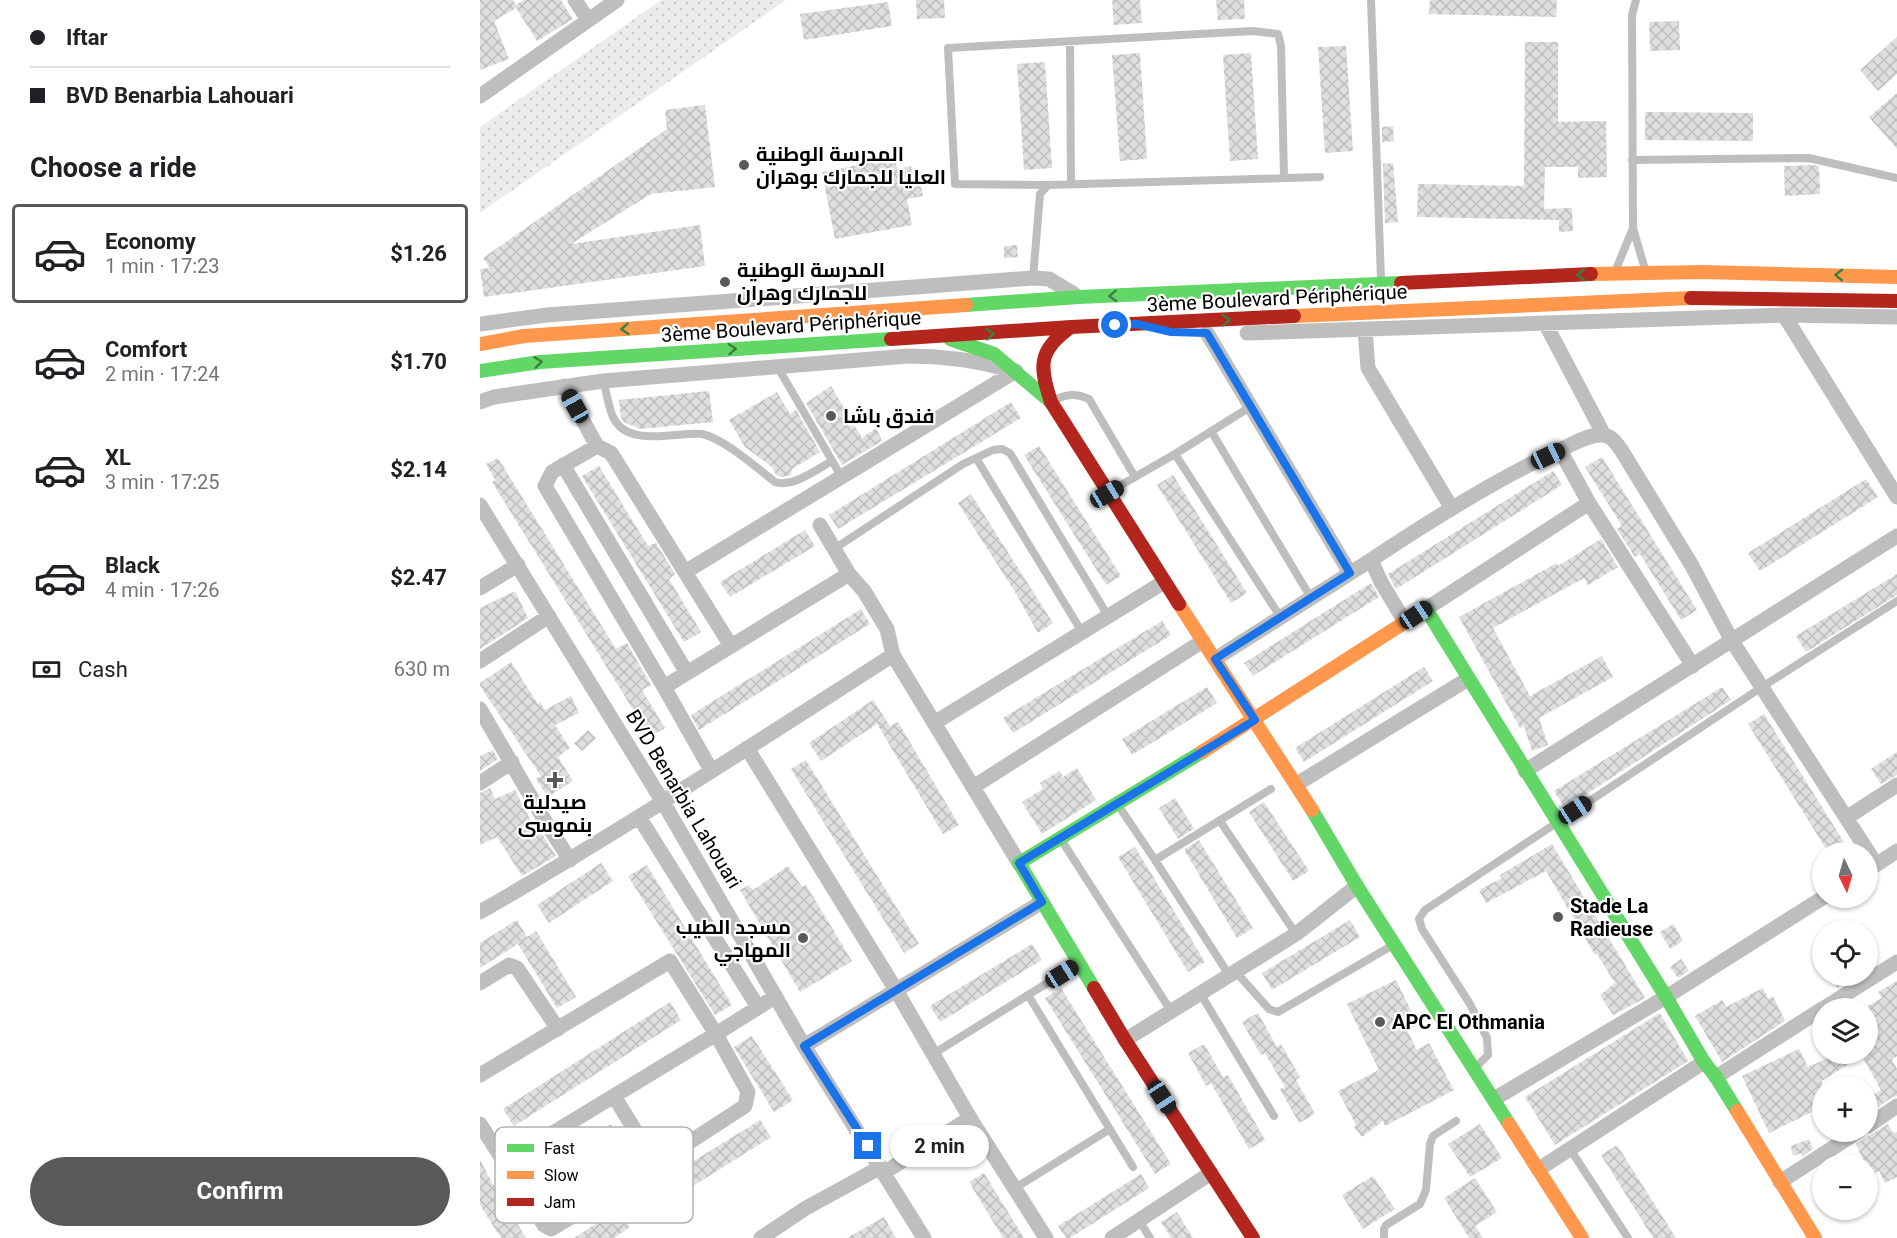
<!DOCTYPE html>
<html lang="en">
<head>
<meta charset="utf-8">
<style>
	:root { --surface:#fff; --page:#f6f6f6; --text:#202124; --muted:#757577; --line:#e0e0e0; --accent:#595959 }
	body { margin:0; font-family:Roboto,Cairo,sans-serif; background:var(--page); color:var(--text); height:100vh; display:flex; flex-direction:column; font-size:22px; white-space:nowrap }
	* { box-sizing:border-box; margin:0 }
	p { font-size:20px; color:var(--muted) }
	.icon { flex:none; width:33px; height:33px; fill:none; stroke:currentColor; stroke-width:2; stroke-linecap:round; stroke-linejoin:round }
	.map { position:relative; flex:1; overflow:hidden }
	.sheet { display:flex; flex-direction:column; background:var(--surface); width:480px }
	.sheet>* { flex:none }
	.hud { display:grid; align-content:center; height:132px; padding:0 30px; background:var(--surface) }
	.needle { width:39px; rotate:175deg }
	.buttons { position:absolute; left:1332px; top:842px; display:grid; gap:12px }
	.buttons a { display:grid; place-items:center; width:66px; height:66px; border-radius:50%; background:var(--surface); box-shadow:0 2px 4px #0004; font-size:30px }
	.end { position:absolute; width:27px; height:27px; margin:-14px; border:8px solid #1a73e8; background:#fff; box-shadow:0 0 0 3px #fff }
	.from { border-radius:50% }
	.bubble { position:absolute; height:42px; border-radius:21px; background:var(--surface); box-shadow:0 2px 4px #0004; font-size:20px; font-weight:700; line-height:42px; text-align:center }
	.car { position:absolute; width:18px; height:36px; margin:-18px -9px; border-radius:8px; box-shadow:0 0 4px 2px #0007; background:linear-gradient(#222 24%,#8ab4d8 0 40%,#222 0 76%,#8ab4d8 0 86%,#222 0) }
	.hud b { display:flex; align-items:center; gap:21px; height:57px; font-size:22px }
	.hud b+b { border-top:2px solid var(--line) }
	.hud i { width:15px; height:15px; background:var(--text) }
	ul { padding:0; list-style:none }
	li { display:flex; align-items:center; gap:18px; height:99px; margin:0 12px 9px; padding:0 18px; border:3px solid transparent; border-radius:6px }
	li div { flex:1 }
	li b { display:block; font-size:22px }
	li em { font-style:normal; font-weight:700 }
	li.active { border-color:var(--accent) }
	li>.icon { width:54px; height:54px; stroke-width:1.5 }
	h2 { padding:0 30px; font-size:27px; line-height:72px }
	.pay { display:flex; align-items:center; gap:15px; height:66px; padding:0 30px; font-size:22px }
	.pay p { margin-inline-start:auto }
	.button { display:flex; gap:12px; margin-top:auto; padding:12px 30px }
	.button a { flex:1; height:69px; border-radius:36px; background:var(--accent); color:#fff; font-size:24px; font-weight:700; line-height:69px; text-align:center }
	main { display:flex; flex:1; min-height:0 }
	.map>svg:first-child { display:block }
	.grass { fill:url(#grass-dots) }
	.building { fill:url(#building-cross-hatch) }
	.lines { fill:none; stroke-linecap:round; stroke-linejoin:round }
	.lane { stroke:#bebebe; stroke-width:8 }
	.street { stroke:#bebebe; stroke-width:15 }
	.fast { stroke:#63d668; stroke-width:14 }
	.slow { stroke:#ff974d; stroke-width:14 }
	.jam { stroke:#b3261e; stroke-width:14 }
	.oneway { stroke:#3b803e }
	.route { stroke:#1a73e8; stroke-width:8 }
	.poi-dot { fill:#595959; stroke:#fff; stroke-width:2 }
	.labels { text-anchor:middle; stroke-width:4.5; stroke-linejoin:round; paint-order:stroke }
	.poi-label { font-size:20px; font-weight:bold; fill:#000; stroke:#fff; text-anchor:start }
	.street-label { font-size:20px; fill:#000; stroke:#fff }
	.key { fill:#fff; stroke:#b2b2b2; stroke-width:1.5 }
	.key-label { font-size:16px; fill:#000 }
</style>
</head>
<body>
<main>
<section class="sheet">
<div class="hud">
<b><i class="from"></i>Iftar</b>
<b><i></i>BVD Benarbia Lahouari</b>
</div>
<h2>Choose a ride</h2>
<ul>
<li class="active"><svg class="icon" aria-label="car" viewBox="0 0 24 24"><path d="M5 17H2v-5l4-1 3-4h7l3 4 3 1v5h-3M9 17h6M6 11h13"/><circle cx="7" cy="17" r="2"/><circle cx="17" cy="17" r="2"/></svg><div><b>Economy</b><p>1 min · 17:23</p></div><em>$1.26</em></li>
<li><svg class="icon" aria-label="car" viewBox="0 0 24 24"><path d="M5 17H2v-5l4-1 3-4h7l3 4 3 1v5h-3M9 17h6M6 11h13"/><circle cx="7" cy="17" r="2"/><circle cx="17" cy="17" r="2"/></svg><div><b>Comfort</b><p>2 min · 17:24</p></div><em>$1.70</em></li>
<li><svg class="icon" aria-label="car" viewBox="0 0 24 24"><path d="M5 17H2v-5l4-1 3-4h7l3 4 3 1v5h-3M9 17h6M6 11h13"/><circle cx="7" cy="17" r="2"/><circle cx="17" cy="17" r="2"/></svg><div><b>XL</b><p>3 min · 17:25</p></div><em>$2.14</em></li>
<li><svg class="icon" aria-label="car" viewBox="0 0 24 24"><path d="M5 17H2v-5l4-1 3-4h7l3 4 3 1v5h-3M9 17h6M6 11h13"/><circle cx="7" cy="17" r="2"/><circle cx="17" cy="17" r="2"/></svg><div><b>Black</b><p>4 min · 17:26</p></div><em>$2.47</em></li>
</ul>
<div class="pay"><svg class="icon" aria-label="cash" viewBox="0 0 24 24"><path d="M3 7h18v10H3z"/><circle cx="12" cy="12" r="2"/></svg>Cash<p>630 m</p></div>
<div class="button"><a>Confirm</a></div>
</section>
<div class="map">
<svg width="1417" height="1238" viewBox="0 0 1417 1238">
	<defs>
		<pattern id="grass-dots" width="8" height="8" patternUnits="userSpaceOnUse" patternTransform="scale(1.5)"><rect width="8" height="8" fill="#ececec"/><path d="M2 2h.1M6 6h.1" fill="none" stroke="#c9c9c9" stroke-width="1.8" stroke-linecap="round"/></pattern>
		<pattern id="building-cross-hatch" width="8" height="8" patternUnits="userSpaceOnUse" patternTransform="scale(1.5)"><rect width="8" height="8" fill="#dfdfdf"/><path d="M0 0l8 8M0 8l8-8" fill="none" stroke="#bebebe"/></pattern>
	</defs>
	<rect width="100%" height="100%" fill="#fff"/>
	<path class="grass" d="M 181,0 L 306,0 L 0,213 L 0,127 Z"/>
	<path class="building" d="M 0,0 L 33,0 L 36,5 L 44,0 L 81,0 L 93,19 L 57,41 L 36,8 L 14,21 L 29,59 L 0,70 Z
		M 436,0 L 464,0 L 465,18 L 437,19 Z
		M 632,0 L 660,0 L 662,23 L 634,25 Z
		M 736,0 L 764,0 L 765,19 L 738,20 Z
		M 950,0 L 1077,0 L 1076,17 L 949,14 Z
		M 408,2 L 412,26 L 324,40 L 320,14 Z
		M 1199,21 L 1200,50 L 1170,51 L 1169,22 Z
		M 1417,37 L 1417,74 L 1398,91 L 1380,70 Z
		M 1045,42 L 1078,42 L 1078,122 L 1126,121 L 1127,177 L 1098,178 L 1098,167 L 1065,167 L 1064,209 L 1092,208 L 1093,231 L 1079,232 L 1079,220 L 937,217 L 938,184 L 1044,186 Z
		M 866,46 L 873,151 L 845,153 L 838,47 Z
		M 660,53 L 667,159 L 640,161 L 632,55 Z
		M 771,53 L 778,159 L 750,161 L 743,55 Z
		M 565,62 L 572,168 L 544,170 L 537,64 Z
		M 1417,93 L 1417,149 L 1389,117 Z
		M 225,105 L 235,187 L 171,194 L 91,244 L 220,225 L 225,266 L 4,297 L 0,269 L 10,268 L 3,258 L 187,129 L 185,110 Z
		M 1165,112 L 1273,113 L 1273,141 L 1165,140 Z
		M 913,126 L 914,141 L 902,142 L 902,127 Z
		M 415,158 L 417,169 L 431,166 L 434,182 L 440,181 L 443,196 L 427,199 L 432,225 L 355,239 L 342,172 Z
		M 913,163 L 918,222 L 905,223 L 903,164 Z
		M 1333,165 L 1339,166 L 1340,194 L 1305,196 L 1304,166 Z
		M 537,245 L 538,257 L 524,258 L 524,246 Z
		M 351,386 L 382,438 L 396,428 L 402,441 L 362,465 L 326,403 Z
		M 229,391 L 233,422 L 160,429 L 144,422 L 141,417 L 139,400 Z
		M 297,392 L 310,414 L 316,410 L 340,452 L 312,469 L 311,475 L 302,477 L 296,475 L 293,468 L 265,447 L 249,420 Z
		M 531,402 L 541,418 L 358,529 L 349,515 Z
		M 559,446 L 641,576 L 626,585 L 544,455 Z
		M 1122,457 L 1217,610 L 1201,620 L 1160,554 L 1155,557 L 1137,529 L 1142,526 L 1105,467 Z
		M 18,458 L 136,649 L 147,643 L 171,685 L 162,690 L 185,728 L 170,737 L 12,482 L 15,480 L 6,464 Z
		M 119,466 L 168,546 L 176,543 L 195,574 L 189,579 L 221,632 L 204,642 L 102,476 Z
		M 1073,471 L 1082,485 L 916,589 L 908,574 Z
		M 693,475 L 767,593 L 751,603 L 677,485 Z
		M 1386,479 L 1398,497 L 1280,571 L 1268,553 Z
		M 491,494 L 573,623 L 558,633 L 535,592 L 478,503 Z
		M 325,530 L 335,546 L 250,597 L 240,582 Z
		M 1121,539 L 1138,567 L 1108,585 L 1104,578 L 1013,628 L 1050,696 L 1122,656 L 1133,677 L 1059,718 L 1068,745 L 1052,751 L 1044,726 L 1040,728 L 979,617 L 1077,563 L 1078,566 Z
		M 1417,574 L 1417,595 L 1326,652 L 1316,636 Z
		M 891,583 L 899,597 L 773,676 L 764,663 Z
		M 35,591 L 48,618 L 0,649 L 0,608 Z
		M 381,609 L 390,624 L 219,730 L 211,715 Z
		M 682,621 L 691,635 L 533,733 L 523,718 Z
		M 31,662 L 58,704 L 60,702 L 65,710 L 91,696 L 99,713 L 75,725 L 90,748 L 78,757 L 93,781 L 68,797 L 56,779 L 61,776 L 0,686 L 0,683 Z
		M 944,667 L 953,681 L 824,762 L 815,748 Z
		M 727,687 L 737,703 L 652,755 L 642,739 Z
		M 1242,687 L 1251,700 L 1085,808 L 1074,791 Z
		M 393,700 L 410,726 L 418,722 L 479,825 L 463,834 L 397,724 L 341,761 L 329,743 Z
		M 1284,714 L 1370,852 L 1348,852 L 1268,724 Z
		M 108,730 L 116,738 L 102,751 L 94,743 Z
		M 13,750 L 18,759 L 0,771 L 0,756 Z
		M 1417,752 L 1417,775 L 1401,784 L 1391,769 Z
		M 326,760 L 439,944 L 424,953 L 311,769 Z
		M 597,768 L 616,800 L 562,834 L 542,802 L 563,789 L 560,783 L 579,771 L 583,777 Z
		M 10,788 L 15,799 L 35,790 L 57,833 L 60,831 L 76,856 L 42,876 L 17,837 L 0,845 L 0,793 Z
		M 695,798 L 714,829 L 698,839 L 679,808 Z
		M 784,802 L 829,871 L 813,881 L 769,812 Z
		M 719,840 L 773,928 L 757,938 L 706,853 L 705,849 Z
		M 1072,844 L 1165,998 L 1133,1015 L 1120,995 L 1135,983 L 1117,954 L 1115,955 L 1066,871 L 1006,903 L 999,890 L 1022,878 L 1020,875 Z
		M 655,847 L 725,962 L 708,972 L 638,857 Z
		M 121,863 L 133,881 L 69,923 L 57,905 Z
		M 167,865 L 252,1005 L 235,1015 L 148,876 Z
		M 308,866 L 322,887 L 326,885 L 372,961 L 320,992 L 260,890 L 269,885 L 273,890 Z
		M 37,920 L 47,937 L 56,931 L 96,997 L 77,1008 L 38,944 L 0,968 L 0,943 Z
		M 870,920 L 880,937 L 792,990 L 782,973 Z
		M 1193,924 L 1203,941 L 1190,949 L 1180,932 Z
		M 552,944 L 562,960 L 460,1022 L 450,1006 Z
		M 1201,959 L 1209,971 L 1198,978 L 1190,967 Z
		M 1353,975 L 1378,975 L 1357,988 Z
		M 916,980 L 938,1025 L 927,1030 L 937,1050 L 949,1043 L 974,1090 L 905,1126 L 903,1121 L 882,1137 L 874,1127 L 876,1125 L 858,1091 L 899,1070 L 867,1004 Z
		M 1417,981 L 1417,1056 L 1412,1059 L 1417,1069 L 1417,1096 L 1411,1098 L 1388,1114 L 1388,1104 L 1394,1102 L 1390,1096 L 1401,1090 L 1382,1056 L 1342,1081 L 1342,1107 L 1289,1133 L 1262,1076 L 1319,1049 L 1328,1067 L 1350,1057 L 1347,1053 L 1388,1053 L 1388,1006 L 1402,998 L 1398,992 Z
		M 581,988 L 691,1164 L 675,1174 L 565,998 Z
		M 1283,988 L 1288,999 L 1293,996 L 1305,1021 L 1242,1062 L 1215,1016 L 1242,1000 L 1246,1007 Z
		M 190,1002 L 201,1020 L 34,1126 L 23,1109 Z
		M 778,1013 L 797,1047 L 801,1044 L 820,1077 L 816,1080 L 835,1114 L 819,1123 L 800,1089 L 805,1087 L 785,1053 L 781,1055 L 762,1022 Z
		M 1180,1013 L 1208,1061 L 1075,1145 L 1045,1097 Z
		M 272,1036 L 313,1100 L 294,1112 L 254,1047 Z
		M 724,1044 L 743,1077 L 748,1075 L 785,1140 L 769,1149 L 731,1083 L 726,1086 L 708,1053 Z
		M 280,1120 L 291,1137 L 194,1198 L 183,1180 Z
		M 131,1124 L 171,1189 L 153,1201 L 112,1135 Z
		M 1000,1124 L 1022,1158 L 990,1177 L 968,1144 Z
		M 1408,1124 L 1413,1133 L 1417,1132 L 1417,1177 L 1405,1183 L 1399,1171 L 1390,1175 L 1388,1164 L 1385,1164 L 1376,1144 Z
		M 1329,1139 L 1333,1149 L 1323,1156 L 1322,1153 L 1313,1156 L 1311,1146 Z
		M 1137,1145 L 1196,1238 L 1173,1238 L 1121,1155 Z
		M 0,1160 L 13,1184 L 46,1238 L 21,1238 L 0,1205 Z
		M 504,1173 L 544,1238 L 523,1238 L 489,1182 Z
		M 661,1174 L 669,1188 L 590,1238 L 586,1238 L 578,1226 Z
		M 893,1176 L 915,1209 L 883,1229 L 862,1195 Z
		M 995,1178 L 1017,1212 L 995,1226 L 1003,1238 L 989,1238 L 964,1198 Z
		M 138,1209 L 150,1227 L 134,1238 L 94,1238 Z
		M 697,1212 L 713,1238 L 691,1238 L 681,1222 Z
		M 404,1217 L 416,1238 L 367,1238 Z"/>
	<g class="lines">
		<path class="lane" d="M 891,0 L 901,279
			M 590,42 L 591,184
			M 1152,160 L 1329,158 L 1417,178
			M 568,185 L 475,184 L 468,48 L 773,31 L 798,34 L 801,46 L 804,178
			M 1153,228 L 1152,15 L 1156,0
			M 1137,267 L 1153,228 L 1164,266
			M 553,278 L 560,194 L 568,185 L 840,177
			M 297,366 L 361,476
			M 123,381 C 127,393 128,406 133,417 C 148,449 197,431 222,434 C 243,438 277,468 295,482 C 313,488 337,469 352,461
			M 574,400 C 587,394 596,393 609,399 L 655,477 L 631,491
			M 731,431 L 831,598
			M 695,454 L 801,618
			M 496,458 L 602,632
			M 655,477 L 695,454 L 770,407
			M 354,549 L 483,464 L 513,450 L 522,449 L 530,453 L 628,616
			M 638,805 L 675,860
			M 740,821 L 816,934
			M 582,841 L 691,1011
			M 755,971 L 789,1009 L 798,1012 L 913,945
			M 749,975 L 675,860 L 791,789
			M 720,993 L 794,1116
			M 548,995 L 653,1167
			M 453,1054 L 598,964
			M 996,1067 L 1008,1055 L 1007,1038 L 990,1004 L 942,929 L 939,919 L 945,910 L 1282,687 L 1417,601
			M 1090,1149 L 1148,1238
			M 535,1188 L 630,1129
			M 659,1220 L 670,1238
			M 904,1238 L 904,1229 L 906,1225 L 940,1204 L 946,1190 L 950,1144 L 953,1136 L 976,1121"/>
		<path class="street" d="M 95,0 L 108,20
			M 0,96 L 137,0
			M 1304,315 L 1417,497
			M 1065,323 L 1124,435
			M 0,324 L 67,315 L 553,278 L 569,279 L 594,294
			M 885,330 L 888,368 L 971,507
			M 727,333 L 870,573
			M 767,333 L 1304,315 L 1417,317
			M 84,386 L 117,446 L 72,472 L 65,486 L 184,687 L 231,770
			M 0,402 L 14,397 L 123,381 L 428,356 C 463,356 494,360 527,369
			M 117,446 L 131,453 L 251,646
			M 1080,450 L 1109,503
			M 83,465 L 207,673
			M 0,505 L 183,802 L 324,1046 L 444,1238
			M 340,525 L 369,574 L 384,591 L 407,629 L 413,655 L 539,863
			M 891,560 C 951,520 1013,481 1079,450 C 1092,445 1108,434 1122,435 C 1131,435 1135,442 1140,448 L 1211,564 L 1252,641 L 1396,864
			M 205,572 L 536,371
			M 0,588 L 38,565
			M 946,609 L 1109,503 L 1213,666
			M 735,659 L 891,560 L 901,582 L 925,622
			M 0,661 L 69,616
			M 184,687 L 369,574
			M 0,709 L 65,821 L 90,860
			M 454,723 L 684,582
			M 267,748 L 416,990 L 490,1118 L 566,1238
			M 1045,771 L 1417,536
			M 0,783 L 32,762
			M 817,784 L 988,679
			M 493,787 L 723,641
			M 159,817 L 278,1007
			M 1366,818 L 1417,785
			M 1388,870 L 1417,851
			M 0,912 C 141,831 277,742 413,655
			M 0,983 L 29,965 L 37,968 L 78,1029
			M 1344,1008 L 1417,962
			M 645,1040 L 816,934 L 877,886
			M 324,1046 L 562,902
			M 0,1075 L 190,961 L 236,1034 L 295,997
			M 1236,1077 L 1342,1009
			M 1014,1099 L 1186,997 L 1344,897
			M 0,1124 L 64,1225 L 71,1229 L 128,1195 L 127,1189 L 88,1124
			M 1388,1126 L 1417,1106
			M 25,1162 L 236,1034 L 268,1092 L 265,1106 L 185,1158 L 177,1159 L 170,1155 L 134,1096
			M 1059,1169 L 1224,1062
			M 405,1172 L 490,1118
			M 1300,1182 L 1379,1131
			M 281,1238 L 326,1208 L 401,1167
			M 632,1238 L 731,1173"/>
		<path class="fast" d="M 486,305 L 599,297 L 921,283
			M 470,339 L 514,354 L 571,402
			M 0,371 L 60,362 L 411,339
			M 930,619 L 946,609 L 1186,997 L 1224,1062 L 1236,1077 L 1257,1111
			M 832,810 L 877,886 L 1029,1124
			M 614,988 L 539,863 L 722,752"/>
		<path class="slow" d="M 1111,274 L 1223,272 L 1417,277
			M 814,316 L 1211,298
			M 0,344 L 44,336 L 486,305
			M 699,604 L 832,810
			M 722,752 L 930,619
			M 1257,1111 L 1335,1238
			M 1029,1124 L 1102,1238"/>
		<path class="jam" d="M 921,283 L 1111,274
			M 1211,298 L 1417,301
			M 591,327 C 558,350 559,366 571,402 L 699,604
			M 411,339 L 591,327 L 814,316
			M 614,988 L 645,1040 L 773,1238"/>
	</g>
	<defs><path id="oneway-chevron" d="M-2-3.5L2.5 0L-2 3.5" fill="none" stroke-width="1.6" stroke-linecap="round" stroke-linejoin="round" transform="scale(1.5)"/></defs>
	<g class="oneway">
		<use href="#oneway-chevron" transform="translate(1101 275) rotate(177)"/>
		<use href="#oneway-chevron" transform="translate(1359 275) rotate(-179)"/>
		<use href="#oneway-chevron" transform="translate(633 296) rotate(177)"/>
		<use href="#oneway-chevron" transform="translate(746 320) rotate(-3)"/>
		<use href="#oneway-chevron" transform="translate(145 329) rotate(176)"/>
		<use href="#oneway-chevron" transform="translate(510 334) rotate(-3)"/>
		<use href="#oneway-chevron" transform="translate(252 349) rotate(-4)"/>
		<use href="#oneway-chevron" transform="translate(58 362) rotate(-7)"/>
	</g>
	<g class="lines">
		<path class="route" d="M 388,1146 L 324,1046 L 562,902 L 539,863 L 775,720 L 735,659 L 870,573 L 727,333 L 691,332 L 657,324 L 635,325"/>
	</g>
	<g class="poi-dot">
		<circle cx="264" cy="165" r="6"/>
		<circle cx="245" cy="282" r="6"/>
		<circle cx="351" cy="416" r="6"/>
		<path d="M72 771h6v6h6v6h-6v6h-6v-6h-6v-6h6z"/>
		<circle cx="1078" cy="917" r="6"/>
		<circle cx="323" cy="938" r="6"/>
		<circle cx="900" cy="1022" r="6"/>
	</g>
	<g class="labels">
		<g class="poi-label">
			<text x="276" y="161">المدرسة الوطنية<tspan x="276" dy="23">العليا للجمارك بوهران</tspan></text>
			<text x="257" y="277">المدرسة الوطنية<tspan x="257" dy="23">للجمارك وهران</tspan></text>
			<text x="363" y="423">فندق باشا</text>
			<text x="75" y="809" text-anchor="middle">صيدلية<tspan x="75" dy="23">بنموسى</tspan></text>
			<text x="1090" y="913">Stade La<tspan x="1090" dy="23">Radieuse</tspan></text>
			<text x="311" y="934" text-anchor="end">مسجد الطيب<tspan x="311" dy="23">المهاجي</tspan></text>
			<text x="912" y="1029">APC El Othmania</text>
		</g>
		<g class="street-label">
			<text transform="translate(797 298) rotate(-3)" y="7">3ème Boulevard Périphérique</text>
			<text transform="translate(311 326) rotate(-4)" y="7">3ème Boulevard Périphérique</text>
			<text transform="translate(204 799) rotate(59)" y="7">BVD Benarbia Lahouari</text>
		</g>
	</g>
	<rect x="15" y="1127" width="198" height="96" rx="9" class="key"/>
	<rect x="27" y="1144" width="27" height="8" fill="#63d668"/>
	<rect x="27" y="1171" width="27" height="8" fill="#ff974d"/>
	<rect x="27" y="1198" width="27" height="8" fill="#b3261e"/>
	<g class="key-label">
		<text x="64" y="1154">Fast</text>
		<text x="64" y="1181">Slow</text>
		<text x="64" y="1208">Jam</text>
	</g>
</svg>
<div class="buttons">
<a><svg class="needle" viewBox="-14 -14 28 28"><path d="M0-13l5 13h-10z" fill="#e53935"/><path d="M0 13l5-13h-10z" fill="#757577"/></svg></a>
<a><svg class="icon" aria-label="locate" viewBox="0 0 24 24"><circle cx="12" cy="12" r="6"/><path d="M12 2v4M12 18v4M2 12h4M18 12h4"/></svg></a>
<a><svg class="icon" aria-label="layers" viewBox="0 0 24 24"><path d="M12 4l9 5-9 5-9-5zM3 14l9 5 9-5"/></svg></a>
<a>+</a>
<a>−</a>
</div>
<i class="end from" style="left:635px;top:325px"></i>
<i class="end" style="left:388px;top:1146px"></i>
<div class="bubble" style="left:410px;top:1125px;width:99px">2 min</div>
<i class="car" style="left:95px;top:406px;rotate:331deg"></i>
<i class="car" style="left:1068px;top:456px;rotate:65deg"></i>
<i class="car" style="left:627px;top:494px;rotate:59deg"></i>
<i class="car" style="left:936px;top:615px;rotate:56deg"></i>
<i class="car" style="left:1095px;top:810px;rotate:57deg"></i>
<i class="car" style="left:582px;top:974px;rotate:58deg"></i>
<i class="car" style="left:682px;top:1097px;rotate:147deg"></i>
</div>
</main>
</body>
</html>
